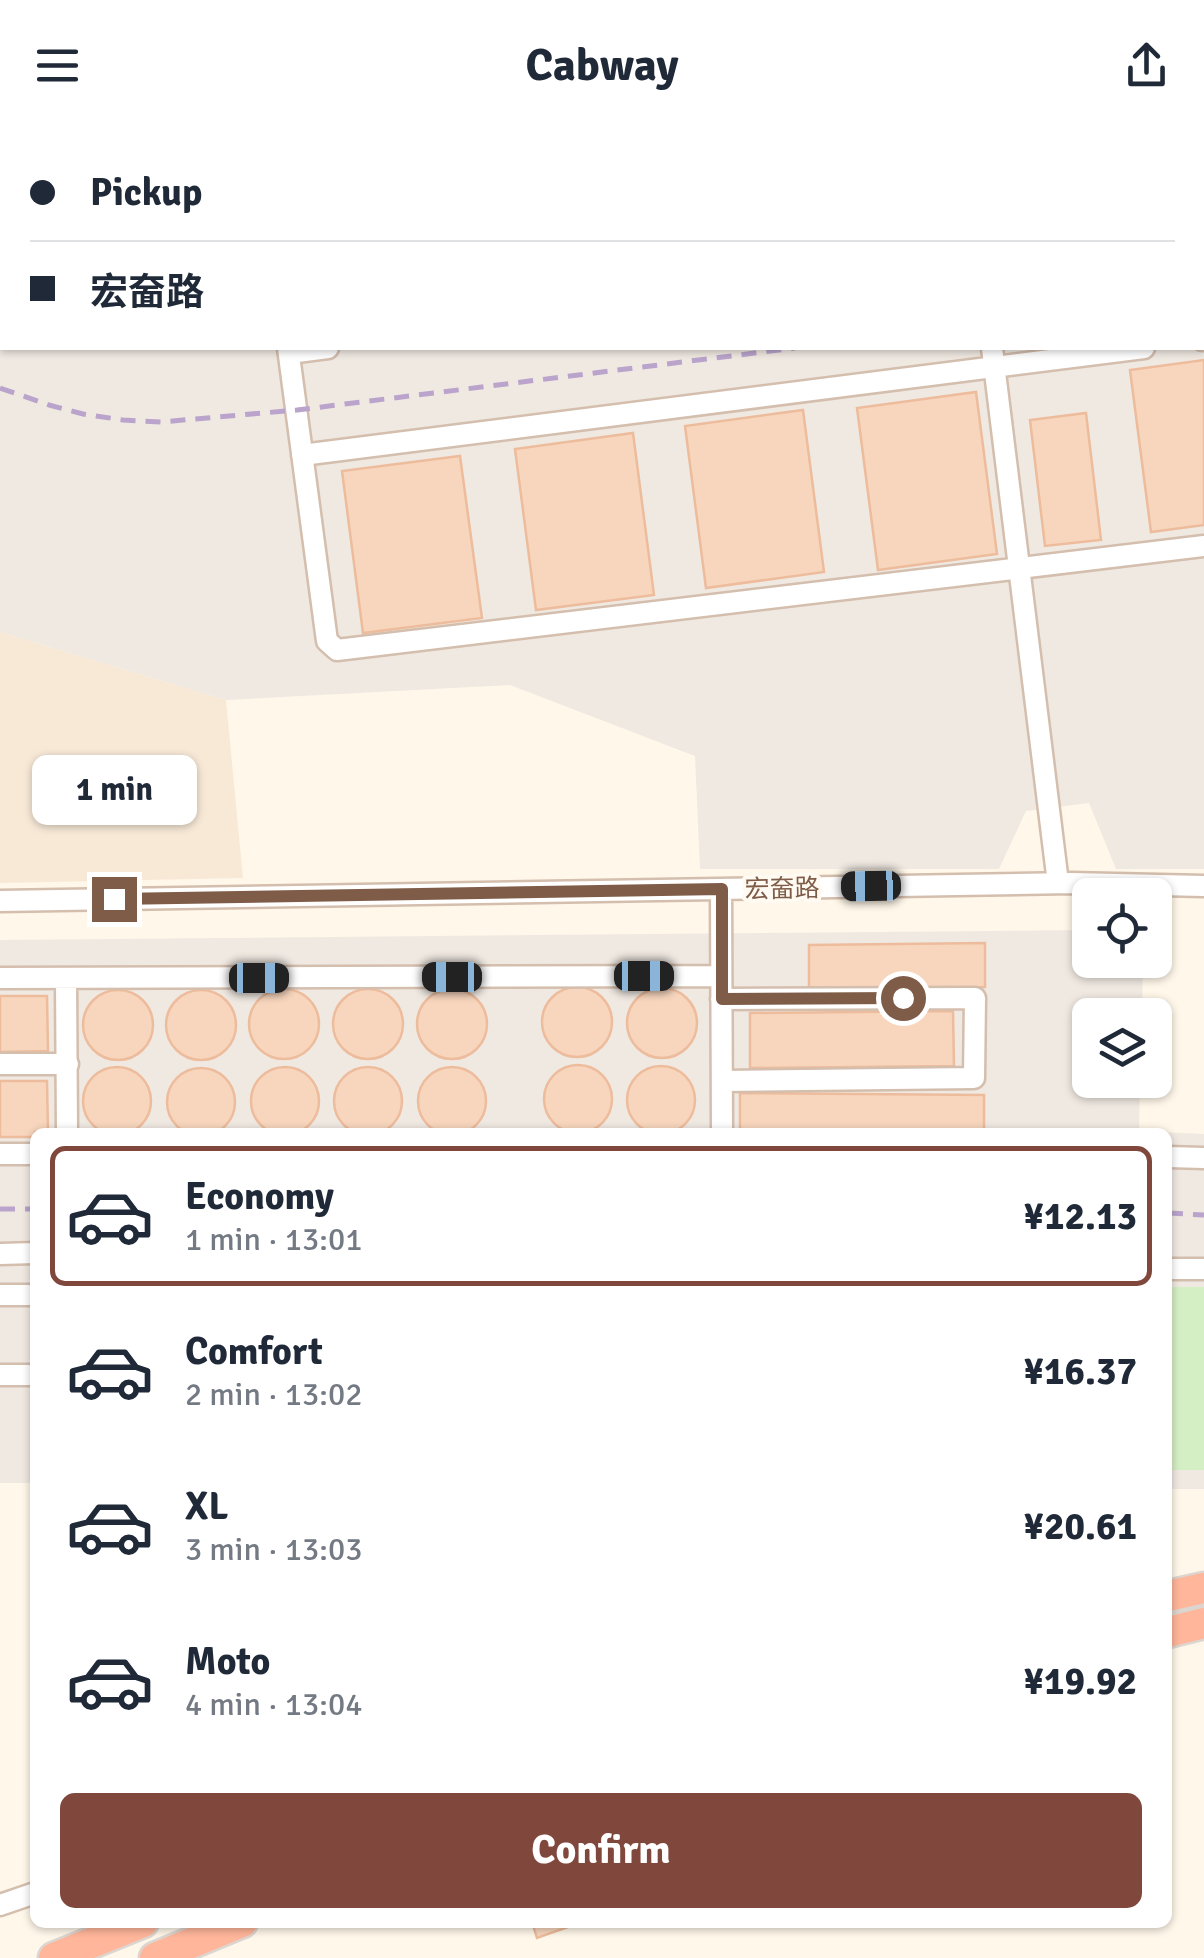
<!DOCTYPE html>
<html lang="en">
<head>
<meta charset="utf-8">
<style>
	:root { --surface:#fff; --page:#f6f6f7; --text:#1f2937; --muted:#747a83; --line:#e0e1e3; --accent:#80483c }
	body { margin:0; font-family:Signika,"Noto Sans SC",sans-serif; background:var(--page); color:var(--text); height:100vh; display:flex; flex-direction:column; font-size:38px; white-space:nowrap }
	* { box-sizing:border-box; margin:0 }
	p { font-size:32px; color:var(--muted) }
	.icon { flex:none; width:55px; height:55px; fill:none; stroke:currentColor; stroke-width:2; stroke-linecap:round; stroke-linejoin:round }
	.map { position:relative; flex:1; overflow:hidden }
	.details { position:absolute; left:30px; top:998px; width:1142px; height:800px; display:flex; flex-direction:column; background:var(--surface); border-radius:15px; box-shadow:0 2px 8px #0004 }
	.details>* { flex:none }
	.hud { position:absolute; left:0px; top:0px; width:1205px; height:220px; box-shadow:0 2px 8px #0004; display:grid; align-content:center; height:220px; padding:0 30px; background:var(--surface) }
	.buttons { position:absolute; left:1072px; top:748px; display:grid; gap:20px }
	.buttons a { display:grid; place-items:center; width:100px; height:100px; border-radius:15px; background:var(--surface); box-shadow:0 2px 8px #0004; font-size:50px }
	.end { position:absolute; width:45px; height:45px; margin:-22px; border:12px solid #7e5c48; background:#fff; box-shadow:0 0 0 5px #fff }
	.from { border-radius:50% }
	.bubble { position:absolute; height:70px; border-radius:15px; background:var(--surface); box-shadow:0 2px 8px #0004; font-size:32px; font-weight:700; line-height:70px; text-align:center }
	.car { position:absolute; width:30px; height:60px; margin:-30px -15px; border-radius:12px; box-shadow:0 0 8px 2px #0007; background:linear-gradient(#222 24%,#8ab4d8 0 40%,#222 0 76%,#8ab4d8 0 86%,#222 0) }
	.hud b { display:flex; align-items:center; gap:35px; height:95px; font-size:38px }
	.hud b+b { border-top:2px solid var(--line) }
	.hud i { width:25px; height:25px; background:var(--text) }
	ul { padding:18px 0 0; list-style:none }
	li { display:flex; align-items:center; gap:30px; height:140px; margin:0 20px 15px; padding:0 10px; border:5px solid transparent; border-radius:15px }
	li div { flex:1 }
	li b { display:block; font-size:38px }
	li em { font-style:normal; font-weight:700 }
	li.active { border-color:var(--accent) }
	li>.icon { width:90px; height:90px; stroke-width:1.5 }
	.cta { display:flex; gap:20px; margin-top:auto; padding:20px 30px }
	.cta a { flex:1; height:115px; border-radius:15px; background:var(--accent); color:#fff; font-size:40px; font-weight:700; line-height:115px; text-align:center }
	header { display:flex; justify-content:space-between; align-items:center; height:130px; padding:0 30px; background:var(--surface); font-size:45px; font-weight:700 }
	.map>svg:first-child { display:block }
	.residential { fill:#f8e9d7 }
	.industrial { fill:#f0e9e2; fill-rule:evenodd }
	.green { fill:#d5efc5 }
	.building { fill:#f8d6bd; stroke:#edbc9c; stroke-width:2.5 }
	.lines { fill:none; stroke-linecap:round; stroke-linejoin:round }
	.minor-casing { stroke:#d4bead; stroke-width:25 }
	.highway-casing { stroke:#ddd5cf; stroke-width:35 }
	.minor { stroke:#fff; stroke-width:20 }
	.highway { stroke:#ffb69a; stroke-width:30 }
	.rail { stroke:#baa4cc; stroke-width:5; stroke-dasharray:15 10; stroke-linecap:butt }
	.route { stroke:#7e5c48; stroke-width:12 }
	.labels { text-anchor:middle; stroke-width:8; stroke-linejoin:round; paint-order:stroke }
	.street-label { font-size:25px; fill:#7e5c48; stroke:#fffaf2 }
</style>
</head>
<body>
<header><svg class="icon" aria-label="menu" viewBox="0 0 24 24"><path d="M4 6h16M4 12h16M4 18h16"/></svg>Cabway<svg class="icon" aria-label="share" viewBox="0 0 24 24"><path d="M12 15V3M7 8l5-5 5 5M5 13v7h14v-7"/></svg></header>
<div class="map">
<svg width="1204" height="1828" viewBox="0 0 1204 1828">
	<rect width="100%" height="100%" fill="#fff7e9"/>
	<path class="residential" d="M 0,502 L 226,570 L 243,748 L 0,753 Z"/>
	<path class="industrial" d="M 0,0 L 1204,0 L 1204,739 L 1116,739 L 1089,673 L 1026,681 L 999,739 L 700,739 L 695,626 L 510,555 L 226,570 L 0,502 ZM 2,2 L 1202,2 L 1202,218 L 2,218 Z
		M 1090,800 L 1090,830 L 1143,830 L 1142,885 L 1090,885 L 1090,950 L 1140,950 L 1139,1001 L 1204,1004 L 1204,1359 L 1168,1359 L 1168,1002 L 35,1002 L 35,1353 L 0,1353 L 0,810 Z"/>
	<path class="green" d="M 1168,1157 L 1204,1157 L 1204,1340 L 1168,1340 Z"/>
	<path class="building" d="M 1204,230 L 1204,395 L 1151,402 L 1130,240 Z
		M 976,262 L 997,424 L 878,440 L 857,278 Z
		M 803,280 L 824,442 L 706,458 L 685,296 Z
		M 1086,283 L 1101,410 L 1045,416 L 1030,290 Z
		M 633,303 L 654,465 L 536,480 L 515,319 Z
		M 460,326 L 482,488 L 363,503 L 342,341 Z
		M 985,813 L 985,857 L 809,858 L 809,815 Z
		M542 892a35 35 0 1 1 70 0a35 35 0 1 1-70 0Z
		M627 893a35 35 0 1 1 70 0a35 35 0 1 1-70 0Z
		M249 894a35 35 0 1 1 70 0a35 35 0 1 1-70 0Z
		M333 894a35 35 0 1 1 70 0a35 35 0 1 1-70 0Z
		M417 894a35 35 0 1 1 70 0a35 35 0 1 1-70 0Z
		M166 895a35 35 0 1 1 70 0a35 35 0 1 1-70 0Z
		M83 895a35 35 0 1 1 70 0a35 35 0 1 1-70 0Z
		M 0,866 L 47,866 L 48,921 L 0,922 Z
		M 953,881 L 954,936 L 750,938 L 750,883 Z
		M544 969a34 34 0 1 1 68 0a34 34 0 1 1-68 0Z
		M627 970a34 34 0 1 1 68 0a34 34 0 1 1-68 0Z
		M418 971a34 34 0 1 1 68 0a34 34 0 1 1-68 0Z
		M334 971a34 34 0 1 1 68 0a34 34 0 1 1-68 0Z
		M83 971a34 34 0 1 1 68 0a34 34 0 1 1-68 0Z
		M251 971a34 34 0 1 1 68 0a34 34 0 1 1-68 0Z
		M167 972a34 34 0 1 1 68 0a34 34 0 1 1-68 0Z
		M 0,951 L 47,951 L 48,1002 L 35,1002 L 35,1007 L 0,1007 Z
		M 740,963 L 984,965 L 984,1002 L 740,1002 Z
		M 532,1792 L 582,1792 L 537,1808 Z"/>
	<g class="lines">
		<defs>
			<path id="minor" d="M 260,0 L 260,2
				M 966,0 L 966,2
				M 120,2 L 131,0
				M 0,44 L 2,43
				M 1202,156 L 1204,156
				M 1202,210 L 1204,210
				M 288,218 L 327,511 L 337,520 L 1204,416
				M 992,218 L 1058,753
				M 289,223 L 328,218
				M 302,325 L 1144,218
				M 721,759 L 722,1002
				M 0,771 L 1071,753 L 1204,756
				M 0,848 L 721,846
				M 66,849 L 67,1002
				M 721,869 L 975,868 L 974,948 L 722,951
				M 0,934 L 68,934
				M 0,1024 L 35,1024
				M 1168,1027 L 1204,1028
				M 0,1124 L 35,1123
				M 1168,1139 L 1204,1139
				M 0,1165 L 35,1165
				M 0,1245 L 35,1245
				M 0,1775 L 35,1763"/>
			<path id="highway" d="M 1168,1466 L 1204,1458
				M 1168,1502 L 1204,1493
				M 54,1828 L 143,1792
				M 155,1828 L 242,1792"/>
		</defs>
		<use href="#minor" class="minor-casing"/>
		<use href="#highway" class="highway-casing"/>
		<use href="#minor" class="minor"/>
		<use href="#highway" class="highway"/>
		<path class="rail" d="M 606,2 L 627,0
			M 0,115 L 2,113
			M 1202,167 L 1204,167
			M 0,258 L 49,275 L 83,284 L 123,290 L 161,292 L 297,280 L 795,218
			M 0,1079 L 35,1079
			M 1168,1083 L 1204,1085"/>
	</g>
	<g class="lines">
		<path class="route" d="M 114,769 L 722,759 L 722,869 L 903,868"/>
	</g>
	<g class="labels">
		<g class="street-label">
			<text transform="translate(782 758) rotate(-1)" y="9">宏奤路</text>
		</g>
	</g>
</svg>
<div class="buttons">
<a><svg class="icon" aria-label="locate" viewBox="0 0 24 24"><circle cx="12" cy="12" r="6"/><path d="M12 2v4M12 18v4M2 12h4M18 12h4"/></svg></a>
<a><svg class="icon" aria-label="layers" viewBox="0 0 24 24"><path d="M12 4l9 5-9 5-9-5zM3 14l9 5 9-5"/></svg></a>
</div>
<i class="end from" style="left:903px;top:868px"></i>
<i class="end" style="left:114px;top:769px"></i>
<div class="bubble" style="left:32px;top:625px;width:165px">1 min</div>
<i class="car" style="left:871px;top:756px;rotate:269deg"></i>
<i class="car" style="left:644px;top:846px;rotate:90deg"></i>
<i class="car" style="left:452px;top:847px;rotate:270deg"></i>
<i class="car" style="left:259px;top:848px;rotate:90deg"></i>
<div class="hud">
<b><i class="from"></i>Pickup</b>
<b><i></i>宏奤路</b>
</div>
<section class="details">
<ul>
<li class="active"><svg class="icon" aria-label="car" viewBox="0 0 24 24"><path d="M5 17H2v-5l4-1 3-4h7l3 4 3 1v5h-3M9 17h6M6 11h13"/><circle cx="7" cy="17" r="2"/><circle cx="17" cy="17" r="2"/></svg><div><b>Economy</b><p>1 min · 13:01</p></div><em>¥12.13</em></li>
<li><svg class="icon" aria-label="car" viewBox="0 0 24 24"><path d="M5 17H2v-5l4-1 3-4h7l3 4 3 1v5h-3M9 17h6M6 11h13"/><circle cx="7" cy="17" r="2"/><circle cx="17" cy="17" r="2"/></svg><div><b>Comfort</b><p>2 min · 13:02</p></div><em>¥16.37</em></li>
<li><svg class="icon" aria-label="car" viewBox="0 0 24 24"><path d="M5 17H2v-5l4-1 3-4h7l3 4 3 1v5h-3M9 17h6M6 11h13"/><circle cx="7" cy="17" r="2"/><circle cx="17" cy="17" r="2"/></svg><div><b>XL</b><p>3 min · 13:03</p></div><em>¥20.61</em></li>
<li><svg class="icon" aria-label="car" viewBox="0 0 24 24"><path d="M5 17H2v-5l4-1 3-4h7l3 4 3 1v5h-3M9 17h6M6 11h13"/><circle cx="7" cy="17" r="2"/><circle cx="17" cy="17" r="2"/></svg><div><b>Moto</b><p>4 min · 13:04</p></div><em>¥19.92</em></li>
</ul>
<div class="cta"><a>Confirm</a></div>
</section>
</div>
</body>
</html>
